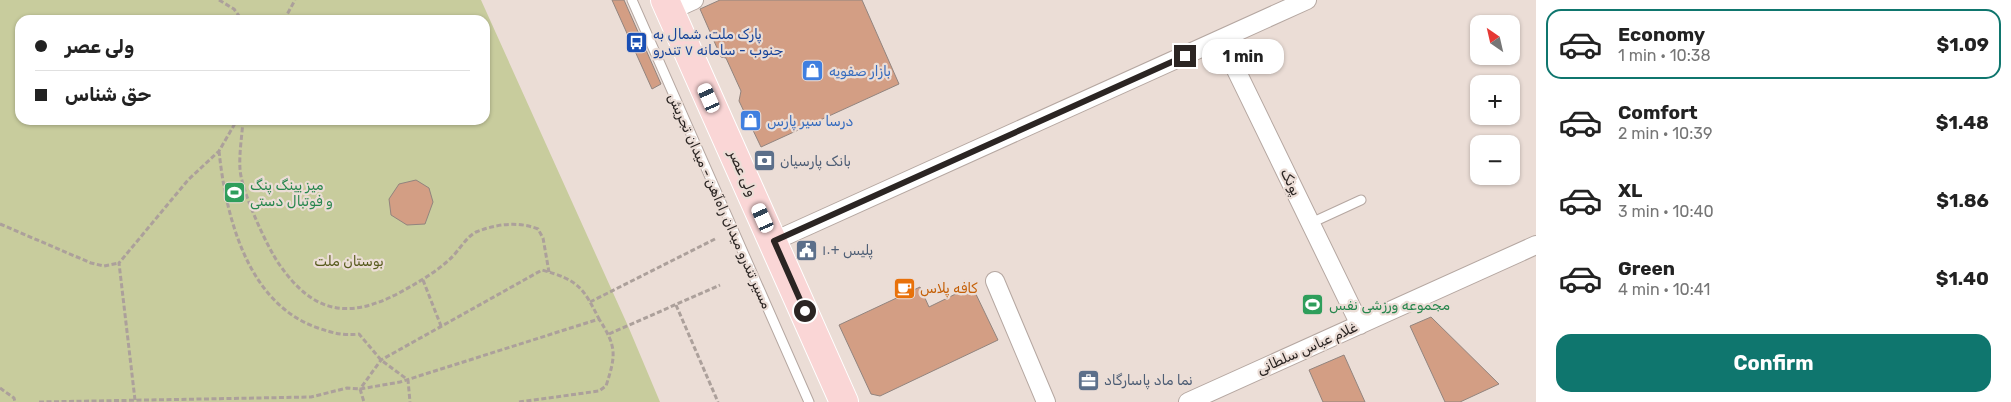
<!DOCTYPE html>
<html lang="en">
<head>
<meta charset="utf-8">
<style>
	:root { --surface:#fff; --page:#f2f2f2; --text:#222; --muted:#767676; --line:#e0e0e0; --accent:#0f766e }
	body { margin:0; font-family:Rubik,Vazirmatn,sans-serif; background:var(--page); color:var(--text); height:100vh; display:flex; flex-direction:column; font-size:19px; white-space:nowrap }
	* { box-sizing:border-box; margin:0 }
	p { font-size:16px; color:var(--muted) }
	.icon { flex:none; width:28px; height:28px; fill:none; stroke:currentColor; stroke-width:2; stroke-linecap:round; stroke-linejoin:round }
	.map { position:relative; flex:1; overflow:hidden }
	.panel { display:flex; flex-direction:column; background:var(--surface); width:475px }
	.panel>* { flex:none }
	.top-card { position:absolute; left:15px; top:15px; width:475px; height:110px; border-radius:15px; box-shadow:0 1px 4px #0004; display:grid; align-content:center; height:110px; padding:0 20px; background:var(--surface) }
	.needle { width:32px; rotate:326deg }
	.fabs { position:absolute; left:1470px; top:15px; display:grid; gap:10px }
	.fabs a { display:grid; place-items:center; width:50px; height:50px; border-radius:10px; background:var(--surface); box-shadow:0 1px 4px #0004; font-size:25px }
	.end { position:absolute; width:22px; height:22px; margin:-11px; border:6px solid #2b2523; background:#fff; box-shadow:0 0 0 2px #fff }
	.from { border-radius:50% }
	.bubble { position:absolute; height:35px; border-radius:15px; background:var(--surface); box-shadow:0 1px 4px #0004; font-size:16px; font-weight:700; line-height:35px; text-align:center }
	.car { position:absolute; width:15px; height:30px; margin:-15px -8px; border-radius:6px; box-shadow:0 0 4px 1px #0007; background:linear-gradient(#fff 24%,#345 0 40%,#fff 0 76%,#345 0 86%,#fff 0) }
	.top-card b { display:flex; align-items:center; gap:18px; height:48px; font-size:19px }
	.top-card b+b { border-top:1px solid var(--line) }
	.top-card i { width:12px; height:12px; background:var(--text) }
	ul { padding:9px 0 0; list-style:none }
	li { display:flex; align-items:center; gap:15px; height:70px; margin:0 10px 8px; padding:0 10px; border:2px solid transparent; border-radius:15px }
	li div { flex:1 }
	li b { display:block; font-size:19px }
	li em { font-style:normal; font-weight:700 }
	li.on { border-color:var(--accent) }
	li>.icon { width:45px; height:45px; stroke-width:1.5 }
	.button { display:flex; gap:10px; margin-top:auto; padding:10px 20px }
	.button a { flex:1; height:58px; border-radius:15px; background:var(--accent); color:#fff; font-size:20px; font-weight:700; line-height:58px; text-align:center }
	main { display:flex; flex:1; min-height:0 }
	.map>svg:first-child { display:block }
	.green { fill:#c8cc9d; fill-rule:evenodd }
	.building { fill:#d39e84; stroke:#92847e }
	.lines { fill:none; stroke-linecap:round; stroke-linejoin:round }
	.lane-casing { stroke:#b5a7a1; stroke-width:11 }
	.street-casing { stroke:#b5a7a1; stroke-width:20 }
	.primary-casing { stroke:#fff; stroke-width:30 }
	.path { stroke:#aca09b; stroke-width:3; stroke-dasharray:5 2.5; stroke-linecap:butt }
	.lane { stroke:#fff; stroke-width:9 }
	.street { stroke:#fff; stroke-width:18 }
	.primary { stroke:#fad6d6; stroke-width:28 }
	.route { stroke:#2b2523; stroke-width:6 }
	.labels { text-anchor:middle; stroke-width:4.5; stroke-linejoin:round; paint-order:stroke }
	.transit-label { font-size:14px; fill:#164399; stroke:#ebddd6; text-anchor:start }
	.shop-label { font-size:14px; fill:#366cbe; stroke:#ebddd6; text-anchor:start }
	.service-label { font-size:14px; fill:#4e5e75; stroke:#ebddd6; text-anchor:start }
	.street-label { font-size:14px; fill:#2b2523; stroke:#ebddd6 }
	.leisure-label { font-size:14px; fill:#27864d; stroke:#ebddd6; text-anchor:start }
	.park-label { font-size:14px; fill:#585b1e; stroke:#ebddd6 }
	.food-label { font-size:14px; fill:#c56008; stroke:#ebddd6; text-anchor:start }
</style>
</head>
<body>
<main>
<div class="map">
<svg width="1536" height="402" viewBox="0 0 1536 402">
	<rect width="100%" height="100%" fill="#ebddd6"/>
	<path class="green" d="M 0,0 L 481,0 L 628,326 L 660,402 L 0,402 ZM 20,20 L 485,20 L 485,120 L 20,120 Z"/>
	<path class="building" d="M 612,0 L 624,0 L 661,84 L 652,89 Z
		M 720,0 L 862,0 L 899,84 L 761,147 L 739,101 L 741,91 L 726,58 L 721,57 L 700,9 Z
		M 416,180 L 429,188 L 433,202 L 425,224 L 407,225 L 391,215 L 389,199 L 399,184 Z
		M 972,286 L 998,340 L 880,396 L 871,394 L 839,325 L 920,287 L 929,307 Z
		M 1431,317 L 1499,384 L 1460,402 L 1445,402 L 1410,326 Z
		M 1344,355 L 1365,402 L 1323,402 L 1309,370 Z"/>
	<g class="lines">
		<defs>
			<path id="lane" d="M 632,0 L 809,402
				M 1311,223 L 1361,200"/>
			<path id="street" d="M 670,11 L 694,0
				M 1221,39 L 1360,325
				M 774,241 L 1307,0
				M 995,281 L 1046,402
				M 1188,402 L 1536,245"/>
			<path id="primary" d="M 665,0 L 844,402"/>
		</defs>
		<use href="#lane" class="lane-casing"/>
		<use href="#street" class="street-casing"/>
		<use href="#primary" class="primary-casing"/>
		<path class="path" d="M 219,0 L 234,9 L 242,20
			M 284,20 L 295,0
			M 243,120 C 242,136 239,153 240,169 C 241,190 267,247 279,264 C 313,313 347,320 399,293 C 417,283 435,273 450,259 C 458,252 466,237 476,232 C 496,224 518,221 538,229 L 543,238 L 549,272
			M 219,151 C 226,218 248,304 318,328 C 333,333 343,336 359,334 L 381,360 L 408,380 L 410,402
			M 0,224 L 91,263 L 104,266 L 119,263
			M 423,280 L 441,326
			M 590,302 L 715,239
			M 676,305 L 718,402
			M 609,334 L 720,285
			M 0,388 L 14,398 L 15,402
			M 360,389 L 364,402
			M 135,400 L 119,263 L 188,180 L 219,151 L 237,120
			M 39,402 L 311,397 L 347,388 L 360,389 L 400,382 L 599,319 C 583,287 578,280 542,270 L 381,360 L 360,389
			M 519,402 L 599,391 L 606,386 C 616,355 617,347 599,319"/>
		<use href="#lane" class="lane"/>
		<use href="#street" class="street"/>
		<use href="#primary" class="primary"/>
	</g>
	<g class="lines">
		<path class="route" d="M 805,311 L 774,241 L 1185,56"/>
	</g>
	<defs>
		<symbol id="bus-square" viewBox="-11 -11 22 22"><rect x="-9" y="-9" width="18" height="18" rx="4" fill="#1a4fb4" stroke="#ebddd6"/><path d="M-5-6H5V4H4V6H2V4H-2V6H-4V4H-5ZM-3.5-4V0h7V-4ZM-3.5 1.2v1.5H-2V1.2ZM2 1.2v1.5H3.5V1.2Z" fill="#fff"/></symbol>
		<symbol id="shop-square" viewBox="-11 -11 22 22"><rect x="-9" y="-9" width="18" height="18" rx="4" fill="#3f7fe0" stroke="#ebddd6"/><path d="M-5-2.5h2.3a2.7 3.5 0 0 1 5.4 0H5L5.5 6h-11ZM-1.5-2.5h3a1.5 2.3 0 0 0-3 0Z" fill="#fff"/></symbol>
		<symbol id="bank-square" viewBox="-11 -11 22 22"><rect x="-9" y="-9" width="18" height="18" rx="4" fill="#5c6f8a" stroke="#ebddd6"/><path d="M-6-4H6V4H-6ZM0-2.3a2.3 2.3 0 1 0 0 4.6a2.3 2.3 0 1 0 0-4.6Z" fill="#fff"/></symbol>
		<symbol id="stadium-square" viewBox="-11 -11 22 22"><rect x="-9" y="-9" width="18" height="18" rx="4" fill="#2e9e5b" stroke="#ebddd6"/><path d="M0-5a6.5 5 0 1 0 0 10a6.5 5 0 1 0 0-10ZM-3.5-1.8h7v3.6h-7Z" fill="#fff"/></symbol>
		<symbol id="civic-square" viewBox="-11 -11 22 22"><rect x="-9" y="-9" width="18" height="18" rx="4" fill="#5c6f8a" stroke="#ebddd6"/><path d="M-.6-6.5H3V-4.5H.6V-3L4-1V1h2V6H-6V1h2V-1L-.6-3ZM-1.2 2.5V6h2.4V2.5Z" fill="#fff"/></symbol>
		<symbol id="cafe-square" viewBox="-11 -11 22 22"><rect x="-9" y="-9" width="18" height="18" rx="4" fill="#e8710a" stroke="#ebddd6"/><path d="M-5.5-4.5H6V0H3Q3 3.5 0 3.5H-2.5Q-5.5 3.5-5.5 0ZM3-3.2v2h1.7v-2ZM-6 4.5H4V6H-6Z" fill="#fff"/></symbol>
		<symbol id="office-square" viewBox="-11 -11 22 22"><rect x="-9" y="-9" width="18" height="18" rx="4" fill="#5c6f8a" stroke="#ebddd6"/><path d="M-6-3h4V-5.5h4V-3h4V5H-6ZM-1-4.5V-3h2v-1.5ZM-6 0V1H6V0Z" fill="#fff"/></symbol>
	</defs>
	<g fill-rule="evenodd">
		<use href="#bus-square" x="624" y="30" width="25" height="25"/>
		<use href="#shop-square" x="800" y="58" width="25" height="25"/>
		<use href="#shop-square" x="738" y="108" width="25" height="25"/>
		<use href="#bank-square" x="752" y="148" width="25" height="25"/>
		<use href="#stadium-square" x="222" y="180" width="25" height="25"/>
		<use href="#civic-square" x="794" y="238" width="25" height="25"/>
		<use href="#cafe-square" x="892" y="276" width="25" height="25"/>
		<use href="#stadium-square" x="1300" y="292" width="25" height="25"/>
		<use href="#office-square" x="1076" y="368" width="25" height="25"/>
	</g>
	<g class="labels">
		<g class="transit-label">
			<text x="653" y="39">پارک ملت، شمال به<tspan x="653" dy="16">جنوب - سامانه ۷ تندرو</tspan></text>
		</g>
		<g class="shop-label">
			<text x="829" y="76">بازار صفویه</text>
			<text x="767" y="126">درسا سیر پارس</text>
		</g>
		<g class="service-label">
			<text x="780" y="166">بانک پارسیان</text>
			<text x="822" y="255">پلیس +۱۰</text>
			<text x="1104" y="385">نما ماد پاسارگاد</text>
		</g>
		<g class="street-label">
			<text transform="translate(743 173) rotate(66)" y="5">ولی عصر</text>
			<text transform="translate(1291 182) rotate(64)" y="5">پونک</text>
			<text transform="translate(720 201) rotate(66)" y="5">مسیر تندرو میدان راه‌آهن - میدان تجریش</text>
			<text transform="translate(1307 348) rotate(-24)" y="5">غلام عباس سلطانی</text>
		</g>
		<g class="leisure-label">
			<text x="250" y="190">میز پینگ پنگ<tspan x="250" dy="16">و فوتبال دستی</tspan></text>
			<text x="1329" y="310">مجموعه ورزشی نفس</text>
		</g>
		<g class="park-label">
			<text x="349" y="266">بوستان ملت</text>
		</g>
		<g class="food-label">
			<text x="920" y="293">کافه پلاس</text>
		</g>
	</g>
</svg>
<div class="fabs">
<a><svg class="needle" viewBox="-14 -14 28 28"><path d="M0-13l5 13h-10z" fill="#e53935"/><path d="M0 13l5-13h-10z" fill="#767676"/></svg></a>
<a>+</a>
<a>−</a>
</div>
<i class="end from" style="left:805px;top:311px"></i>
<i class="end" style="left:1185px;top:56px"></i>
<div class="bubble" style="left:1202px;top:39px;width:82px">1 min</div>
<i class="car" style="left:709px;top:98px;rotate:336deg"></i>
<i class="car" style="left:763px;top:218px;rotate:336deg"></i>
<div class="top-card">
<b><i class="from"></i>ولی عصر</b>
<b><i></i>حق شناس</b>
</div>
</div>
<section class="panel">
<ul>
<li class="on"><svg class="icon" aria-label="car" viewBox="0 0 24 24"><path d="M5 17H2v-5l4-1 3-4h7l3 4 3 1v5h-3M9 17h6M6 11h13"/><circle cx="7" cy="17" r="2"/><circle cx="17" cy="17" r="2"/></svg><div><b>Economy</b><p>1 min · 10:38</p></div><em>$1.09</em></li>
<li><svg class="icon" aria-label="car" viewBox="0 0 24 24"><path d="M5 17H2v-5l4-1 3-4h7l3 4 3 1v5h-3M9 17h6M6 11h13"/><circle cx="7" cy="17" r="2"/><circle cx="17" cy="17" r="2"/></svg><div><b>Comfort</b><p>2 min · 10:39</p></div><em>$1.48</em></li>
<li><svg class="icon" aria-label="car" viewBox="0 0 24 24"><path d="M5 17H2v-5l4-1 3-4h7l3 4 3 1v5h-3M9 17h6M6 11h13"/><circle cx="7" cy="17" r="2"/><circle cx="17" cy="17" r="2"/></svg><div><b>XL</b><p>3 min · 10:40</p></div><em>$1.86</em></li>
<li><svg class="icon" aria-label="car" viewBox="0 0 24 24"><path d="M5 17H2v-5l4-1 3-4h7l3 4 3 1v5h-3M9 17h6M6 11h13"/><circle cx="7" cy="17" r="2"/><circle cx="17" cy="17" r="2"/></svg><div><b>Green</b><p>4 min · 10:41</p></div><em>$1.40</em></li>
</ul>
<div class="button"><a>Confirm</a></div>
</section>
</main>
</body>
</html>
